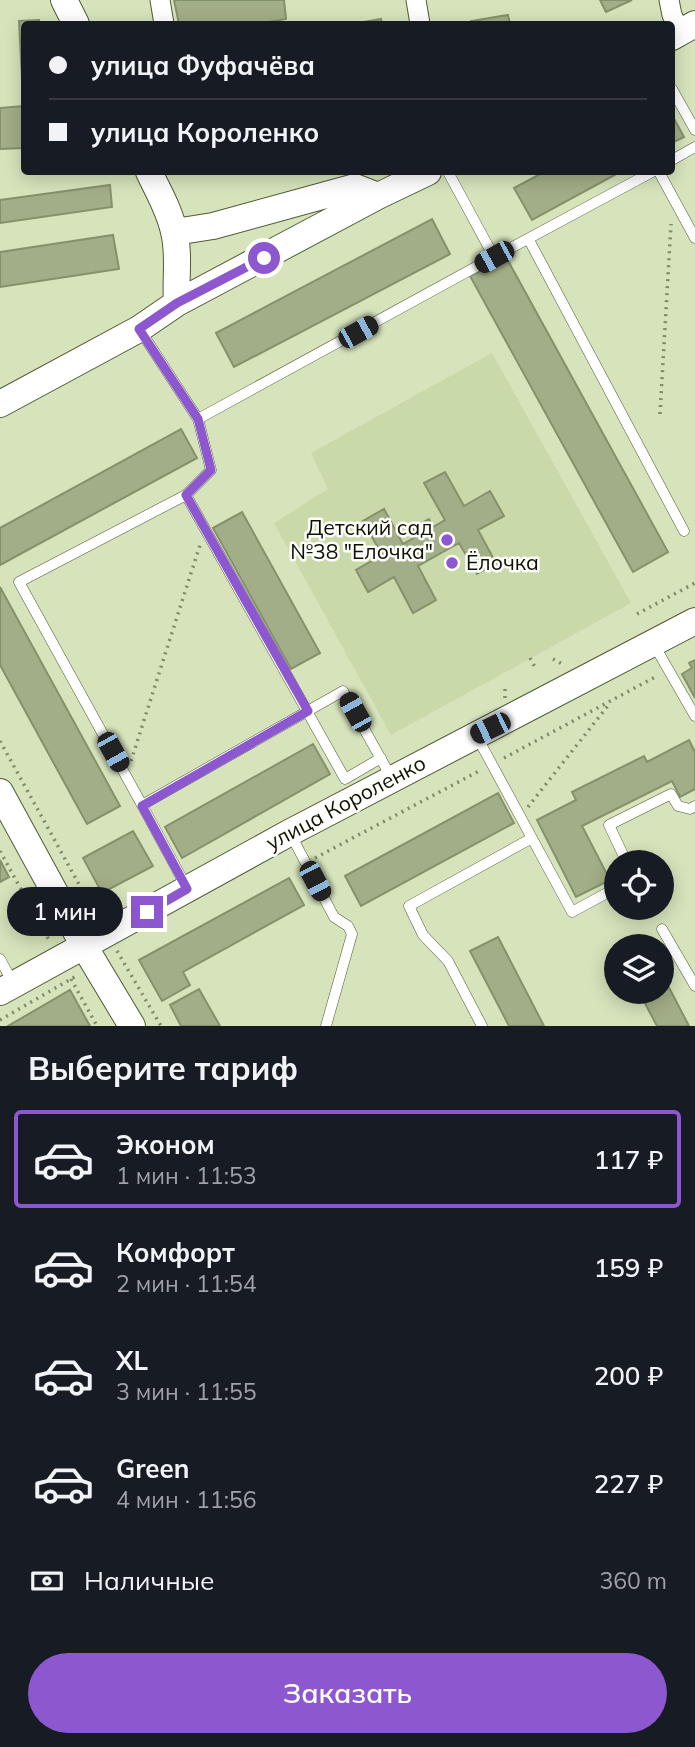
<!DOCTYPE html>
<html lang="ru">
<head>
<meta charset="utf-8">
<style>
	:root { --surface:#171b24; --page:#242831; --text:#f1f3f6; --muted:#9ea1a6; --line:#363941; --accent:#8d57cf }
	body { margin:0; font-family:Mulish,sans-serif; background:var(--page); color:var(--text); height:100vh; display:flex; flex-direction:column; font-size:26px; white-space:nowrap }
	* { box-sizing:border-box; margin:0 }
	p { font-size:23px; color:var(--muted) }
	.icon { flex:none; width:38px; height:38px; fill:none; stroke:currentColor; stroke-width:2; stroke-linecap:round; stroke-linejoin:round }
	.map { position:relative; height:1026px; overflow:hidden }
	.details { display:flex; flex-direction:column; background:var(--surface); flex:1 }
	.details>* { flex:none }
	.top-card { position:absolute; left:21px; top:21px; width:654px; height:154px; border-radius:7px; box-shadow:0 4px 18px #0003; display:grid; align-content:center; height:154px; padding:0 28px; background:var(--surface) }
	.tools { position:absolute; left:604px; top:850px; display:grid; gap:14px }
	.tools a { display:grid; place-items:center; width:70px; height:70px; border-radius:50%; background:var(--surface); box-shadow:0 4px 18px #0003; font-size:35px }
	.end { position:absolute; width:32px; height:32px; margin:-16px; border:9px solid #8d57cf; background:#fff; box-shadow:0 0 0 4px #fff }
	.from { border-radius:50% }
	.bubble { position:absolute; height:49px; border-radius:24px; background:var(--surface); box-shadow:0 4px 18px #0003; font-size:23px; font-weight:600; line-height:49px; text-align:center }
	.car { position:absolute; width:21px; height:42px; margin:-21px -10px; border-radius:9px; box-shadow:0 0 5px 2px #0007; background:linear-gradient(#222 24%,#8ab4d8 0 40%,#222 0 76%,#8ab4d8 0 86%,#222 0) }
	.top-card b { display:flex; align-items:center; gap:24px; height:66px; font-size:26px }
	.top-card b+b { border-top:2px solid var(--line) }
	.top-card i { width:18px; height:18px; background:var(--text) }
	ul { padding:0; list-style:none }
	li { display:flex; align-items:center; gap:21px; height:98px; margin:0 14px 10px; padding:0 14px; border:4px solid transparent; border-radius:7px }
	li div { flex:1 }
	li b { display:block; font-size:26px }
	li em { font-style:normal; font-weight:600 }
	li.selected { border-color:var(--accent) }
	li>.icon { width:63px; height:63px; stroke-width:1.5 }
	h2 { padding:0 28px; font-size:32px; line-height:84px }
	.pay { display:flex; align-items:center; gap:18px; height:77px; padding:0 28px; font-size:26px }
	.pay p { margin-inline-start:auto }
	.primary-button { display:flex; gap:14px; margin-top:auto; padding:14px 28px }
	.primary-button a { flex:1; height:80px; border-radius:42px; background:var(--accent); color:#fff; font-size:28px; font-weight:600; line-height:80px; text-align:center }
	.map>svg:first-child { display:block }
	.built { fill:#cad9aa }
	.building { fill:#a2ae87; stroke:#85916b; stroke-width:2 }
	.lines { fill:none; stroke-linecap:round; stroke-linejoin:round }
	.lane-casing { stroke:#4f5a36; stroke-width:11 }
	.street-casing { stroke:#4f5a36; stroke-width:21 }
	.secondary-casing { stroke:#4f5a36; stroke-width:28 }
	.path { stroke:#80896d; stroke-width:3.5; stroke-dasharray:2 5; stroke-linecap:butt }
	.lane { stroke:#fff; stroke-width:10 }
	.street { stroke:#fff; stroke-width:19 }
	.secondary { stroke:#fff; stroke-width:26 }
	.route { stroke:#8d57cf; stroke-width:9 }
	.poi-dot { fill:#8d57cf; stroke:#fdfefa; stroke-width:2.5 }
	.labels { text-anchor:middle; stroke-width:5; stroke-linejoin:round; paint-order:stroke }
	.poi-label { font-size:21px; fill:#0d1104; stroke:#fdfefa; text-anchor:end }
	.street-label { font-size:21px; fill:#0d1104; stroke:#fdfefa }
</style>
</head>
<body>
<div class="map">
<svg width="695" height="1026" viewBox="0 0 695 1026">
	<rect width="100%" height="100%" fill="#d6e3bb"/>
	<path class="built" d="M 492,353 L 631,603 L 391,735 L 274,523 L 328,489 L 311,453 Z"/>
	<path class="building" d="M 174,0 L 284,0 L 286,19 L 257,24 L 179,24 Z
		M 600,0 L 632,0 L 606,12 Z
		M 508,15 L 510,24 L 471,24 L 471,21 Z
		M 381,19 L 382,24 L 352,24 Z
		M 39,20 L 39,24 L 24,24 L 24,116 L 19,21 Z
		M 23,106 L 24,148 L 0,149 L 0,108 Z
		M 672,115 L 684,137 L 672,143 Z
		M 544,172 L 620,172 L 532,220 L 514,188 Z
		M 110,185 L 112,207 L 0,223 L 0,200 Z
		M 432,219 L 450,254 L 234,367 L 216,333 Z
		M 113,235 L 119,269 L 0,287 L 0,252 Z
		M 506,257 L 668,552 L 633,572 L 470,276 Z
		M 181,429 L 197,458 L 0,565 L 0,528 Z
		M 445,472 L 464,506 L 490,491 L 504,516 L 478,530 L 496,563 L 477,574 L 459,543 L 418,566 L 436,600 L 413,613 L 394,577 L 368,592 L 356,570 L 382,555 L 363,521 L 384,509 L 403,544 L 417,536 L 412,528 L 429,519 L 433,527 L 445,520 L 424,483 Z
		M 242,512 L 320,653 L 291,669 L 213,528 Z
		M 0,587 L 120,806 L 87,824 L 0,665 Z
		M 695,660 L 695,698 L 682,674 L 692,668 L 689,663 Z
		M 689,740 L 695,752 L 695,789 L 680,797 L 672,781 L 582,826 L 610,880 L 576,897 L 537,820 L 576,800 L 572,792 L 644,756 L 647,762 Z
		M 313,744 L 330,774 L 182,858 L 165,827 Z
		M 498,793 L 514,823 L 361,906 L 345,876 Z
		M 133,831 L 153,866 L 102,893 L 83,858 Z
		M 0,860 L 9,877 L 0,882 Z
		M 289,878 L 304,905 L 183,972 L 190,985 L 162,1001 L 139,960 Z
		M 498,937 L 544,1026 L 509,1026 L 470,951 Z
		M 662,974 L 689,1026 L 657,1026 L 639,992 L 662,992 Z
		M 199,989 L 220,1026 L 181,1026 L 170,1005 Z
		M 70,990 L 90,1026 L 8,1026 Z"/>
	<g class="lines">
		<defs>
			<path id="lane" d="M 672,89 L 695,130
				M 672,160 L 695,147
				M 448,172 L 494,257 L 652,172
				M 659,172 L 695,238
				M 529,240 L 684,531
				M 140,330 L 198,419 L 494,257
				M 198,419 L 211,470 L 186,495 L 19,582 L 142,805 L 343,691 L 391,777
				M 186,495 L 345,779 L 381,758
				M 653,643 L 695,716
				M 476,735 L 572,912 L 616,888
				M 142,805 L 187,888
				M 291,835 L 334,917 L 348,926 L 352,934 L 326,1026
				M 627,863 L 609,825 L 671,794 L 678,806 L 690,809 L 695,806
				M 662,929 L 695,986
				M 0,959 L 13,983
				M 482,1026 L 448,961 L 423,935 L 409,906 L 532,838"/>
			<path id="street" d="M 160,0 L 164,24
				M 416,0 L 420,24
				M 669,0 L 672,15 L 680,32"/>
			<path id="secondary" d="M 64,0 L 76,24
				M 672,37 L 695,24
				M 149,172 C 158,191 170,211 174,232 C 180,255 175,280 177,303
				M 175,232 L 213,226 L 355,187 L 378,196
				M 0,404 L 139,329 L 177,303 L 378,196 L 428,172
				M 0,792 L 84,946 L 132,1026
				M 0,992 L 289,833 L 695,621"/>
		</defs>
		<use href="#lane" class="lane-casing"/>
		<use href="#street" class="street-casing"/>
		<use href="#secondary" class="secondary-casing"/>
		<path class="path" d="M 660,414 L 671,224
			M 637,614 L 695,583
			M 530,658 L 536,669
			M 553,659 L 564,665
			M 505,698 L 505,686
			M 0,741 L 97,917
			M 504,758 L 657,676
			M 131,761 L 200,545
			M 528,807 L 610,703
			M 0,851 L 50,942
			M 315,858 L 481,770
			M 117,951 L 161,1026
			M 71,979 L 97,1026
			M 0,1020 L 76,976"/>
		<use href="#lane" class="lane"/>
		<use href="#street" class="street"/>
		<use href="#secondary" class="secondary"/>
	</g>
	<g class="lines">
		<path class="route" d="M 147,912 L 187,889 L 142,806 L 308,711 L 186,495 L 211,470 L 198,419 L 139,329 L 177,303 L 264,258"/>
	</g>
	<g class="poi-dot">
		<circle cx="447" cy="540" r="7"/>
		<circle cx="452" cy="563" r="7"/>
	</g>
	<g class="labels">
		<g class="poi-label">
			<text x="433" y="535">Детский сад<tspan x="433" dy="24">№38 "Елочка"</tspan></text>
			<text x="466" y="570" text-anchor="start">Ёлочка</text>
		</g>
		<g class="street-label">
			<text transform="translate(346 803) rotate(-28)" y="7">улица Короленко</text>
		</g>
	</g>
</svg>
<div class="tools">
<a><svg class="icon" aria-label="locate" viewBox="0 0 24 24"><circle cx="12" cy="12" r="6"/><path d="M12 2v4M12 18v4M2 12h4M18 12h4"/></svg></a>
<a><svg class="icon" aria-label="layers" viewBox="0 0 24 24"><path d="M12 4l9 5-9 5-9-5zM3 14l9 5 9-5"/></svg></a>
</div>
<i class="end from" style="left:264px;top:258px"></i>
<i class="end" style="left:147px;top:912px"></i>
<div class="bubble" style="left:7px;top:887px;width:116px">1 мин</div>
<i class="car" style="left:494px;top:257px;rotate:241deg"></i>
<i class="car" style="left:358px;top:332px;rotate:61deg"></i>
<i class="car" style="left:355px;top:712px;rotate:331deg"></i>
<i class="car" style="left:490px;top:728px;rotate:244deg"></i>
<i class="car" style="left:113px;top:752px;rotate:151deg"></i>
<i class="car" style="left:315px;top:881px;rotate:152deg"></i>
<div class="top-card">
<b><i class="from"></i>улица Фуфачёва</b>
<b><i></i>улица Короленко</b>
</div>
</div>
<section class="details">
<h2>Выберите тариф</h2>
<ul>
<li class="selected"><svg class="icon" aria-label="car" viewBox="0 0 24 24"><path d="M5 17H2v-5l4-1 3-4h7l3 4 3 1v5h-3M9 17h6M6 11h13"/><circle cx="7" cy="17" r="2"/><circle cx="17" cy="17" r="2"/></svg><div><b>Эконом</b><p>1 мин · 11:53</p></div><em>117 ₽</em></li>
<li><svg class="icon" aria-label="car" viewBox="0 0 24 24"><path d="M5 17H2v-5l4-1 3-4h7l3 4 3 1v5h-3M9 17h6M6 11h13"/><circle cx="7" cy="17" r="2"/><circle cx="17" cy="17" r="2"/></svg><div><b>Комфорт</b><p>2 мин · 11:54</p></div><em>159 ₽</em></li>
<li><svg class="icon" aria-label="car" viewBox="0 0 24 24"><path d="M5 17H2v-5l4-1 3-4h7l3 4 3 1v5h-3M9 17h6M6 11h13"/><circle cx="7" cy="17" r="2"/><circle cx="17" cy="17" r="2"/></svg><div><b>XL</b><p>3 мин · 11:55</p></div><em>200 ₽</em></li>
<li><svg class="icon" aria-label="car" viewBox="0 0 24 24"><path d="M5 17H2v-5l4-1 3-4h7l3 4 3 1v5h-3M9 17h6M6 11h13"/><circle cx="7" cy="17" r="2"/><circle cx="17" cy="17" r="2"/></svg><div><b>Green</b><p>4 мин · 11:56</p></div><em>227 ₽</em></li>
</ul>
<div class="pay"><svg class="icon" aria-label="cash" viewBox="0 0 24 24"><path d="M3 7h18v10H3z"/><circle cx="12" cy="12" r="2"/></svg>Наличные<p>360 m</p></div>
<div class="primary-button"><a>Заказать</a></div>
</section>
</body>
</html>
